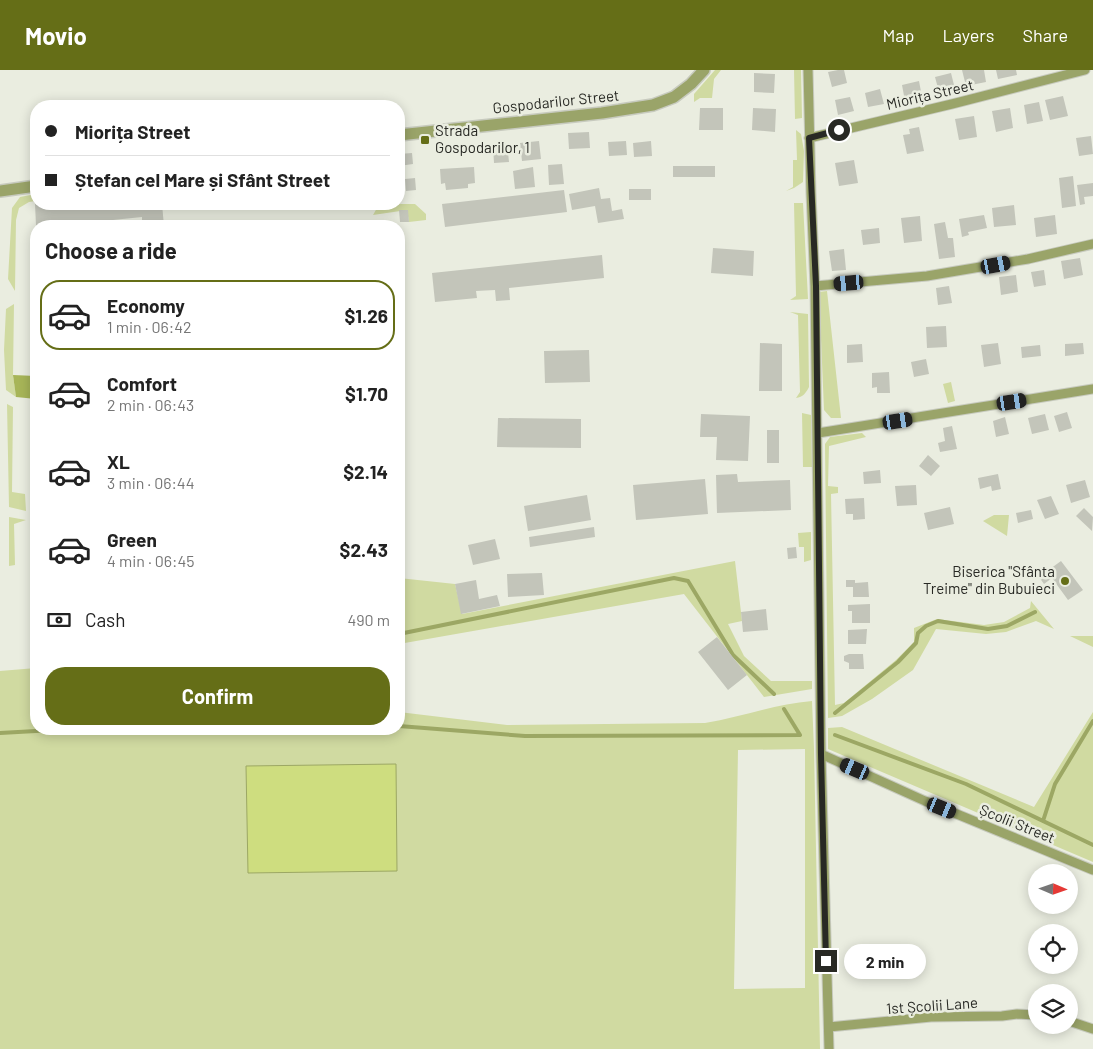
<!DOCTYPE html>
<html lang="en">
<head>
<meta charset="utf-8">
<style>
	:root { --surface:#fff; --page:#f2f2f2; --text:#222; --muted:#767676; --line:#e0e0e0; --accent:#656e17 }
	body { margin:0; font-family:Barlow,sans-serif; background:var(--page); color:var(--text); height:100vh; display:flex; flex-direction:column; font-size:19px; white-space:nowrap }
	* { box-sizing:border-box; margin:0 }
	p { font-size:16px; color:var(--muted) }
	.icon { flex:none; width:28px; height:28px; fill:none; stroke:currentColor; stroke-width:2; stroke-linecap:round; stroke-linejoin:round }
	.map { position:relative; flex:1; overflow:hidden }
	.panel { position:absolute; left:30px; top:150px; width:375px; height:515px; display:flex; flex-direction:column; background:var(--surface); border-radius:20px; box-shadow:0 2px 12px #0003 }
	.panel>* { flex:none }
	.guide { position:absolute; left:30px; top:30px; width:375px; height:110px; border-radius:20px; box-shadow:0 2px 12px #0003; display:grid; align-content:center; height:110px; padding:0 15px; background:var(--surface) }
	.needle { width:32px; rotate:92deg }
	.controls { position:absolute; left:1028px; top:794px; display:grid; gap:10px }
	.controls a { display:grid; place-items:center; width:50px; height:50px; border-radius:50%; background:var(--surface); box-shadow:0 2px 12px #0003; font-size:25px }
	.end { position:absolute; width:22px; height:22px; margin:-11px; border:6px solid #282924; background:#fff; box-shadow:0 0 0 2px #fff }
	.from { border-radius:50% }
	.bubble { position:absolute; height:35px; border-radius:18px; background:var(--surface); box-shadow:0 2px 12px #0003; font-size:16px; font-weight:700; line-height:35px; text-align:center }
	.car { position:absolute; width:15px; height:30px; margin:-15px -8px; border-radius:6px; box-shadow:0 0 4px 1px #0007; background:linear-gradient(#222 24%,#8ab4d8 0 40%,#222 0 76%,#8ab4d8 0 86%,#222 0) }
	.guide b { display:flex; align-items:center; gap:18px; height:48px; font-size:19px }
	.guide b+b { border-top:1px solid var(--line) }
	.guide i { width:12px; height:12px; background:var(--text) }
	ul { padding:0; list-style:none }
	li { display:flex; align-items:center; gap:15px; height:70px; margin:0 10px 8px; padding:0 5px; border:2px solid transparent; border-radius:20px }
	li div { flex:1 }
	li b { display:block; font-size:19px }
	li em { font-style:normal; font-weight:700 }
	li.active { border-color:var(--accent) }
	li>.icon { width:45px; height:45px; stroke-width:1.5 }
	h2 { padding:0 15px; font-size:22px; line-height:60px }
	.pay { display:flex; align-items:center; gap:12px; height:55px; padding:0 15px; font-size:19px }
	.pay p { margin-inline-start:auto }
	.button { display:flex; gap:10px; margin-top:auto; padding:10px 15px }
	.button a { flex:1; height:58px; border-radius:20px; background:var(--accent); color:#fff; font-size:20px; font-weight:700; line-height:58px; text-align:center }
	header { display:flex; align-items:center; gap:30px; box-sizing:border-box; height:70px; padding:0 25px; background:var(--accent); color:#fff }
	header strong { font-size:24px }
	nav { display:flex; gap:28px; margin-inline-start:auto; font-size:18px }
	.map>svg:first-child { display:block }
	.green { fill:#d0daa1; fill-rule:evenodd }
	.forest { fill:#a7b558 }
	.water { fill:#cedd7f; stroke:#9ca764 }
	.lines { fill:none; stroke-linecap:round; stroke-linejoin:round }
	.stream { stroke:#9ca764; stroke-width:4 }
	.building { fill:#c3c5ba }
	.minor-casing { stroke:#c7cabe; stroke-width:11 }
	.tertiary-casing { stroke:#c7cabe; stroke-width:14 }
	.minor { stroke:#9aa469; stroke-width:9 }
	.tertiary { stroke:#9aa469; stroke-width:11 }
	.route { stroke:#282924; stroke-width:6 }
	.poi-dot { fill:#656e17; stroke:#eaede0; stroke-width:2 }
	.labels { text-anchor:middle; stroke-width:5; stroke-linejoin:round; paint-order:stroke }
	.street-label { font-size:15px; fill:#282924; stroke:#eaede0 }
	.poi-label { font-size:15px; fill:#282924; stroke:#eaede0; text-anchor:start }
</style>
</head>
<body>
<header>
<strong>Movio</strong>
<nav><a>Map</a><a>Layers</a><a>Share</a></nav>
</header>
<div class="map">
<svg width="1093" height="979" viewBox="0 0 1093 979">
	<rect width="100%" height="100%" fill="#eaede0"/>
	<path class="green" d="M 715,0 L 721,0 L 714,9 L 712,28 L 700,28 L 694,32 L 694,24 Z
		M 794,0 L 801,0 L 802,48 L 795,49 Z
		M 796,60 L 801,64 L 804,81 L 803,112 L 794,118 L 786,121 L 793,117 L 793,90 L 797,90 Z
		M 36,124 L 36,131 L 29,132 L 19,138 L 16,150 L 15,221 L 8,209 L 12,138 L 20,127 Z
		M 794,133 L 803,133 L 808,229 L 790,230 L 796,226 Z
		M 392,134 L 415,134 L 426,144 L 426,150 L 409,152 L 407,140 L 373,145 L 377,138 Z
		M 827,221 L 841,348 L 831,348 L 824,340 L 819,222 Z
		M 14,234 L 13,305 L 16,327 L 6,320 L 4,280 L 6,239 Z
		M 790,242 L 808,244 L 809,317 C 806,323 803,327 796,328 L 800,322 L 798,245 Z
		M 951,312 L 955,331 L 948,333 L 943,314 Z
		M 7,334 L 13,337 L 12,422 L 25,424 L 26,441 L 9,437 Z
		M 802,343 L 811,345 L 812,397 L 803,397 Z
		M 862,363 L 866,367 L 829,376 L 828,416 L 838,417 L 838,423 L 831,424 L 835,635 L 844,633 L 896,590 L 914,572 L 914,558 L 937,549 L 984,555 L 1004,552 L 1030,538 L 1031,531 L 1054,559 L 1036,551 L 1006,562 L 986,564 L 936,559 L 913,600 L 872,629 L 842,646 L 828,648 L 825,374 L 830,367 Z
		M 994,445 L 1009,445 L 1007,466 L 983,451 Z
		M 9,447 L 26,450 L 14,454 L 15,495 L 9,496 Z
		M 811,462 L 811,490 L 804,492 L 804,477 L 799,477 L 798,463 Z
		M 735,491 L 742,551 L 728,554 L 744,586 L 771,611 L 812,611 L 812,619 L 764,627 L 684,524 L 399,574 L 399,508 L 455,514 L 462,544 Z
		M 1070,566 L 1093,566 L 1093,577 Z
		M 36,598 L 36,659 L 399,659 L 399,642 L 507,655 L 705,653 C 741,647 775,634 812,631 L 814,679 L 820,979 L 0,979 L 0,601 ZM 805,679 L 805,918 L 734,919 L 738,680 Z
		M 1093,642 L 1093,792 L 828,679 L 828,658 L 842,657 L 1034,737 Z"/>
	<path class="forest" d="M 13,305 L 36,306 L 36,329 L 16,327 Z"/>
	<path class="water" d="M 396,694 L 397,801 L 248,803 L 246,696 Z"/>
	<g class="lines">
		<path class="stream" d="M 399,564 L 674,508 L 688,511 L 733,585 L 774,624
			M 784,639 L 800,665
			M 835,643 L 898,592 L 916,573 L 918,563 L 926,556 L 938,551 L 988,559 L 1007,556 L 1035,542
			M 399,656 L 525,666 L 800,665
			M 0,663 L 72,659
			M 835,665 L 966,714 L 1093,775
			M 1043,751 L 1055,714 L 1093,651"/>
	</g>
	<path class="building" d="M 838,0 L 844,0 L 847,13 L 832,17 L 828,2 Z
		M 962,0 L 984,0 L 986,12 L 966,16 Z
		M 996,0 L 1016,0 L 1017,5 L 998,9 Z
		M 754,3 L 775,4 L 774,23 L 754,22 Z
		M 951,3 L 955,19 L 939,22 L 935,7 Z
		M 919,11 L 922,27 L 905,31 L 902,15 Z
		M 880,19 L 884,34 L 868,37 L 865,23 Z
		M 1063,26 L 1068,46 L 1050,50 L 1045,30 Z
		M 850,27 L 854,41 L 838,45 L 835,30 Z
		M 1039,32 L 1043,51 L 1027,54 L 1024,35 Z
		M 700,38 L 723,38 L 723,60 L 699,60 Z
		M 753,38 L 776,39 L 775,62 L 752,60 Z
		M 1010,38 L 1013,58 L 996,62 L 992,41 Z
		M 974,46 L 977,67 L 959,70 L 955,49 Z
		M 919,57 L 924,81 L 907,84 L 903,65 L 910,64 L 909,59 Z
		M 589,62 L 590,78 L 569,79 L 568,63 Z
		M 1091,66 L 1093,84 L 1079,86 L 1076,68 Z
		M 539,71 L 541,89 L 522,91 L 520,73 Z
		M 626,71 L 627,85 L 609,86 L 608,72 Z
		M 651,71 L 652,86 L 634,87 L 633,73 Z
		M 507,73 L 509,92 L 494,93 L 493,74 Z
		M 412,83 L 413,94 L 399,96 L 399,84 Z
		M 854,90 L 858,113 L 839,116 L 835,93 Z
		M 562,94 L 564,114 L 549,115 L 548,95 Z
		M 673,96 L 715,96 L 715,107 L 673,107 Z
		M 474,97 L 475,113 L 468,114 L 468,118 L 446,120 L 445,113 L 441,114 L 440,99 Z
		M 533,97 L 535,117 L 515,119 L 513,101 Z
		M 1073,106 L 1076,136 L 1062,138 L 1059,108 Z
		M 415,108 L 416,120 L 406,121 L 405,109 Z
		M 1093,113 L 1093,126 L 1084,127 L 1085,134 L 1080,135 L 1077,115 Z
		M 599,118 L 601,129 L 610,128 L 612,141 L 622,139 L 624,149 L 598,153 L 595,136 L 572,140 L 569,124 Z
		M 629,119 L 651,119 L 651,130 L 629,130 Z
		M 564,120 L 567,142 L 445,157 L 442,134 Z
		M 35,134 L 162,134 L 164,156 L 142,156 L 142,147 L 113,150 L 113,156 L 36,156 Z
		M 1014,135 L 1016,155 L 994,157 L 992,138 Z
		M 399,140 L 408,140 L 409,152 L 400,152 Z
		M 984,145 L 987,158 L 968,162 L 969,165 L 962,167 L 959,149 Z
		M 1055,145 L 1057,164 L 1036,167 L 1034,148 Z
		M 920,146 L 922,171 L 904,173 L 901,148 Z
		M 945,152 L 948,168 L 953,168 L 955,187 L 939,189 L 934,154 Z
		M 322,153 L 334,153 L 334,156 L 322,156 Z
		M 879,158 L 880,173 L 863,175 L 861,160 Z
		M 713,178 L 754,181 L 753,206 L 711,203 Z
		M 844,179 L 846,200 L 832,201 L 829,181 Z
		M 602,185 L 604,208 L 509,218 L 510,230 L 496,231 L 495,220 L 476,221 L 477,228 L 435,232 L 432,203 Z
		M 1080,188 L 1083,205 L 1064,209 L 1061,191 Z
		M 1044,200 L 1046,215 L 1034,217 L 1031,202 Z
		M 1016,205 L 1018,222 L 1001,225 L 999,207 Z
		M 949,216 L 952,233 L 938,235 L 936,218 Z
		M 946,256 L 947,277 L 927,278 L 926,257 Z
		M 760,273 L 782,274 L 782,321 L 759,321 Z
		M 998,273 L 1001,294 L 984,297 L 981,275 Z
		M 1083,273 L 1084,284 L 1065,286 L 1065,274 Z
		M 862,274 L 863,292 L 847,293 L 847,275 Z
		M 1040,275 L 1041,286 L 1022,288 L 1021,277 Z
		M 589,280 L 590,312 L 545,313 L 544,281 Z
		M 926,289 L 929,304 L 914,307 L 911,292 Z
		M 889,302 L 890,323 L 877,323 L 877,317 L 872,318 L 872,303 Z
		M 1067,342 L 1072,358 L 1059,362 L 1054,346 Z
		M 701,344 L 750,346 L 748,391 L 716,390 L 717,367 L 700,367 Z
		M 1045,344 L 1049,360 L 1032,364 L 1028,348 Z
		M 1005,347 L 1009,364 L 996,367 L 993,351 Z
		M 498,348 L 581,349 L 581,378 L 497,377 Z
		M 952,356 L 957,379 L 940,382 L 938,373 L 945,371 L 943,358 Z
		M 767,360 L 779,360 L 779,393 L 767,393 Z
		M 928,385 L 940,396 L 931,406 L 919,396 Z
		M 880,400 L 881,413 L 864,414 L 863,402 Z
		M 737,404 L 738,412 L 790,410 L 791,440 L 717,443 L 716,405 Z
		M 998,404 L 1001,419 L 992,421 L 991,416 L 980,419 L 978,408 Z
		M 705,409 L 708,444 L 636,450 L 633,415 Z
		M 1085,410 L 1090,427 L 1071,433 L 1066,415 Z
		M 916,415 L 917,435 L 897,436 L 895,416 Z
		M 587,425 L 591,450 L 528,461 L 524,436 Z
		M 1051,426 L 1059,444 L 1045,449 L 1037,430 Z
		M 864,428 L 865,449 L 853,450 L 853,444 L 846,444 L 845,429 Z
		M 950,437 L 954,454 L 928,460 L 924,443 Z
		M 1084,438 L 1093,447 L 1092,461 L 1076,446 Z
		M 1031,440 L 1033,449 L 1018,453 L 1016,443 Z
		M 594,457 L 595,467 L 530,477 L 529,467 Z
		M 495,469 L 500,489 L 473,495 L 468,475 Z
		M 796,477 L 797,488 L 788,489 L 787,478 Z
		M 1061,491 L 1083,520 L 1068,530 L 1052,508 L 1044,514 L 1039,507 Z
		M 542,503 L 544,525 L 508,527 L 507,504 Z
		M 476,510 L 479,529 L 497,525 L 500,536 L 461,544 L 455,514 Z
		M 846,510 L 855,510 L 855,513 L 868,512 L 869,527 L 853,527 L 853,517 L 846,517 Z
		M 870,534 L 870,553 L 852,553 L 852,541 L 848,541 L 848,535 Z
		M 766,539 L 768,560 L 743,562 L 741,542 Z
		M 867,559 L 866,574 L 848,574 L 848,560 Z
		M 717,567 L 747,605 L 728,620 L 698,582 Z
		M 849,584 L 863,584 L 864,599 L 849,599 L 849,593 L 844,591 L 844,586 Z"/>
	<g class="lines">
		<defs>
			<path id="minor" d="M 808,0 L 811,123 L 815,216 L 821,684 L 829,979
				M 809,68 L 952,34 L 1085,0
				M 815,216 L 927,206 L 1028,189 L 1093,174
				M 818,363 L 1093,319
				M 821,684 L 925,731 L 1093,800
				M 1069,951 L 1093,959
				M 829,957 L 931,947 L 1002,946 L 1017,944 L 1036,945"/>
			<path id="tertiary" d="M 399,65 L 602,43 L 653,35 L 674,27 L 691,14 L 704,0
				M 0,121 L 36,116"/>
		</defs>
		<use href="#minor" class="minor-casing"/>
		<use href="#tertiary" class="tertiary-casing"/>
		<use href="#minor" class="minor"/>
		<use href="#tertiary" class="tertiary"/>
	</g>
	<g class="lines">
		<path class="route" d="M 826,891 L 821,684 L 816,216 L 809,68 L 839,60"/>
	</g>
	<g class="poi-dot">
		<rect x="420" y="65" width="10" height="10" rx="2.5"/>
		<circle cx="1065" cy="511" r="5"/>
	</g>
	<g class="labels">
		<g class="street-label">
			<text transform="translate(930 25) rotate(-13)" y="5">Miorița Street</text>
			<text transform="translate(556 32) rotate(-6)" y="5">Gospodarilor Street</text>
			<text transform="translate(1017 754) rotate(22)" y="5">Școlii Street</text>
			<text transform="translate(932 936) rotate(-4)" y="5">1st Școlii Lane</text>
		</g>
		<g class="poi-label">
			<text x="435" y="66">Strada<tspan x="435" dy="17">Gospodarilor, 1</tspan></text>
			<text x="1055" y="507" text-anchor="end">Biserica "Sfânta<tspan x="1055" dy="17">Treime" din Bubuieci</tspan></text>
		</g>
	</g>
</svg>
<div class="controls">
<a><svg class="needle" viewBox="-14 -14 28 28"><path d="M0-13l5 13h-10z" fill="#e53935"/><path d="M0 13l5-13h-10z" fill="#767676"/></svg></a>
<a><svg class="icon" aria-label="locate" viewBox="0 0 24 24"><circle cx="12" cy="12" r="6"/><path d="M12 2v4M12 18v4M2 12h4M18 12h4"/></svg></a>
<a><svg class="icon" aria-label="layers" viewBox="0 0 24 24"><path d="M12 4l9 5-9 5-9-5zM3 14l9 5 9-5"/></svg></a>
</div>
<i class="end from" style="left:839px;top:60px"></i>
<i class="end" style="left:826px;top:891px"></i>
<div class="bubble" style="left:844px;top:874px;width:82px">2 min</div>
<i class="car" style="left:996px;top:195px;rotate:79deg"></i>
<i class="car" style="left:849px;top:213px;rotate:265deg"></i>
<i class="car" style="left:1012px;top:332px;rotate:81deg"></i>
<i class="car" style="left:898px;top:351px;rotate:81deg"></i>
<i class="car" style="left:855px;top:699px;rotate:293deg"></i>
<i class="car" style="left:942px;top:738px;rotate:112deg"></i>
<div class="guide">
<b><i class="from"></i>Miorița Street</b>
<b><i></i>Ștefan cel Mare și Sfânt Street</b>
</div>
<section class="panel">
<h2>Choose a ride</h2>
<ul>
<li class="active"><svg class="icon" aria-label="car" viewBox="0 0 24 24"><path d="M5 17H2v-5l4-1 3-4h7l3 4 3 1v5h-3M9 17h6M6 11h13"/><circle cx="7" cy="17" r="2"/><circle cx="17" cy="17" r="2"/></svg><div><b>Economy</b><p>1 min · 06:42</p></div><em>$1.26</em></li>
<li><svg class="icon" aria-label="car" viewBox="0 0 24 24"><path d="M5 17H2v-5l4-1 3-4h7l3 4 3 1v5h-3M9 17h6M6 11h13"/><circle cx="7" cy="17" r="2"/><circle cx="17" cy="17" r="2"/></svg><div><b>Comfort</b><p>2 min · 06:43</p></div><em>$1.70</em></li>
<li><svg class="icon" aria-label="car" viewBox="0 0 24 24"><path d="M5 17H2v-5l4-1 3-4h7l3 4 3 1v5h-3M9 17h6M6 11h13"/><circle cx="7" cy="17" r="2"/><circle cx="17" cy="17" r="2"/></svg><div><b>XL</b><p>3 min · 06:44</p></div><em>$2.14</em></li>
<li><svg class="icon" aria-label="car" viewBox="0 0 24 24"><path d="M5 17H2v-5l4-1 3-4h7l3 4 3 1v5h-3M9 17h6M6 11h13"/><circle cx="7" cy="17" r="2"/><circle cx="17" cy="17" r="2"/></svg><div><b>Green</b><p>4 min · 06:45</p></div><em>$2.43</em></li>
</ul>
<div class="pay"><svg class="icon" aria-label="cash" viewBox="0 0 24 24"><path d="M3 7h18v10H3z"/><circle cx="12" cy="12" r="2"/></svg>Cash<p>490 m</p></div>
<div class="button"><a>Confirm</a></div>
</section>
</div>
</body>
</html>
